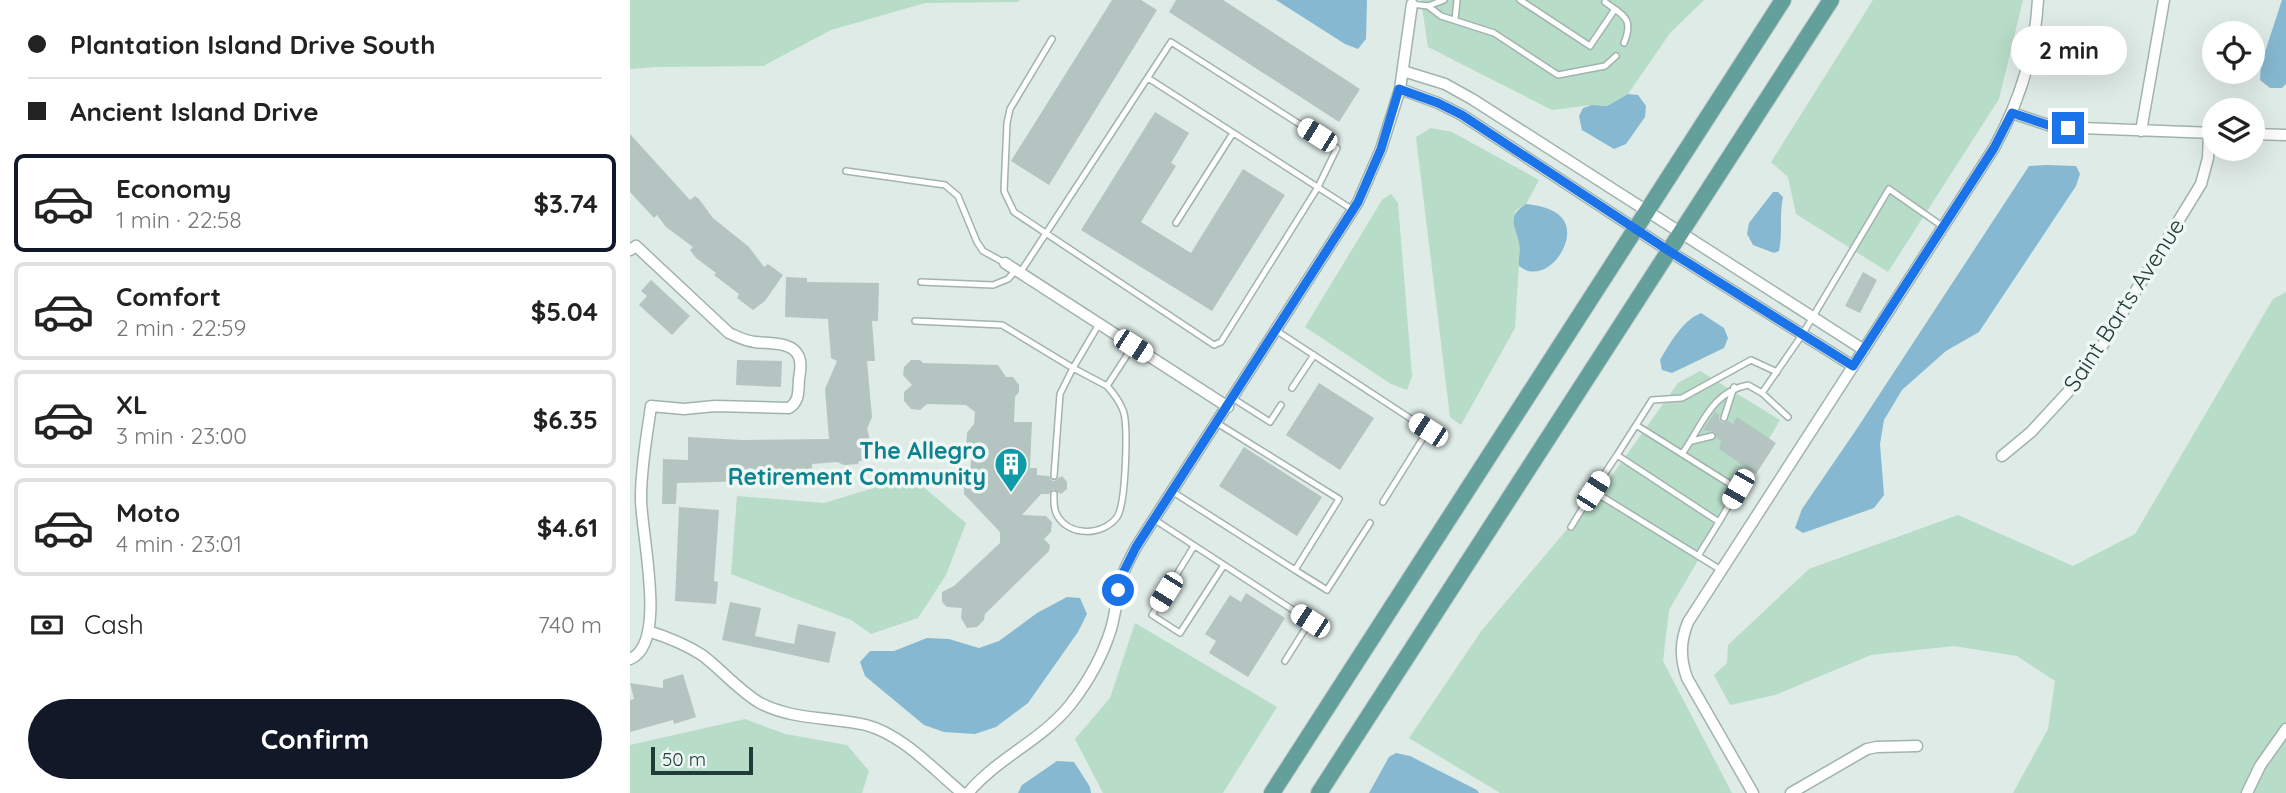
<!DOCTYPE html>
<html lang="en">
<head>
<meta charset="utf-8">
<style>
	:root { --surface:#fff; --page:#f6f6f6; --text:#222; --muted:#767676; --line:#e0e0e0; --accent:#111827 }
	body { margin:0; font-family:Quicksand,sans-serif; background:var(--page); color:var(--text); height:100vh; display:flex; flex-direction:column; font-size:26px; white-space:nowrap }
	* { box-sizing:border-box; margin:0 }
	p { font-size:23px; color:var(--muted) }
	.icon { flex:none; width:38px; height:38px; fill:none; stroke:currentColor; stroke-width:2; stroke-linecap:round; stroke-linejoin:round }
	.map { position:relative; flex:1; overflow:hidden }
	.sheet { display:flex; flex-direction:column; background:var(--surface); width:630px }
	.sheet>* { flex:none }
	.hud { display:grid; align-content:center; height:154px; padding:0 28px; background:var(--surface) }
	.fabs { position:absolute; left:1572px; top:21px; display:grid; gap:14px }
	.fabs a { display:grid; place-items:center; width:63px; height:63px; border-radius:50%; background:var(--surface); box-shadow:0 7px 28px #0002; font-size:35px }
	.scale { position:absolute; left:21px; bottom:18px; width:102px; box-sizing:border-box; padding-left:7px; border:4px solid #203b38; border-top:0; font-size:19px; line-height:24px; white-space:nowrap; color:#203b38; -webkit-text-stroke:5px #eff7f5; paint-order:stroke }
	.end { position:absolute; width:32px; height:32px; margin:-16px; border:9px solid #1a73e8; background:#fff; box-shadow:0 0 0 4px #fff }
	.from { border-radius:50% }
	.bubble { position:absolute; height:49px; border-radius:24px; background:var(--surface); box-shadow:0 7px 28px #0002; font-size:23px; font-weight:700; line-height:49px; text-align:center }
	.car { position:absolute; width:21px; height:42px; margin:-21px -10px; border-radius:9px; box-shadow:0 0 5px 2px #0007; background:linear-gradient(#fff 24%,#345 0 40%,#fff 0 76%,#345 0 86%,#fff 0) }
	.hud b { display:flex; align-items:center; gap:24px; height:66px; font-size:26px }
	.hud b+b { border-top:2px solid var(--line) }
	.hud i { width:18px; height:18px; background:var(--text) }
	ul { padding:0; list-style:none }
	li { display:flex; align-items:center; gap:21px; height:98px; margin:0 14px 10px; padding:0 14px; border:4px solid var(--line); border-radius:10px }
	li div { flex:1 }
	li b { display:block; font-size:26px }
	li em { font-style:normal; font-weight:700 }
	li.active { border-color:var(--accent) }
	li>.icon { width:63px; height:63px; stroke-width:1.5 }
	.pay { display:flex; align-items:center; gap:18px; height:77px; padding:0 28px; font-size:26px }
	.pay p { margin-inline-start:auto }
	.action { display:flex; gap:14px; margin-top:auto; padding:14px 28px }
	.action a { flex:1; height:80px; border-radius:42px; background:var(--accent); color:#fff; font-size:28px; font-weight:700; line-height:80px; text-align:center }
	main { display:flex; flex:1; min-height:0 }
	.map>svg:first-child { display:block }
	.green { fill:#b7dcc7 }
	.water { fill:#86b9d1 }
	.building { fill:#b4c5c1 }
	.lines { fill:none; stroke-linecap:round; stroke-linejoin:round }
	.lane-casing { stroke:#a2b3af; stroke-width:8 }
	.street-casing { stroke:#a2b3af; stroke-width:13 }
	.primary-casing { stroke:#c1c8c7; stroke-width:18 }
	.lane { stroke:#fff; stroke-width:5 }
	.street { stroke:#fff; stroke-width:10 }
	.primary { stroke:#63a09b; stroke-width:16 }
	.route { stroke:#1a73e8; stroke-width:9 }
	.labels { text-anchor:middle; stroke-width:7; stroke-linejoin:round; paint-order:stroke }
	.street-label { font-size:23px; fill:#203b38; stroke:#eff7f5 }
	.culture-label { font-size:23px; font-weight:bold; fill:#0d838f; stroke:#eff7f5; text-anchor:end }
</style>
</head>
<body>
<main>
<section class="sheet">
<div class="hud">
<b><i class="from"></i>Plantation Island Drive South</b>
<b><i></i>Ancient Island Drive</b>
</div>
<ul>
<li class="active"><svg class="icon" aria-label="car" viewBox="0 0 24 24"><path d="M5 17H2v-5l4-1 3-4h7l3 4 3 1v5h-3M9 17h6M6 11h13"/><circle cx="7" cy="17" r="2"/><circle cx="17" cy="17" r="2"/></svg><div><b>Economy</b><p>1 min · 22:58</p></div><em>$3.74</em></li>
<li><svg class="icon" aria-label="car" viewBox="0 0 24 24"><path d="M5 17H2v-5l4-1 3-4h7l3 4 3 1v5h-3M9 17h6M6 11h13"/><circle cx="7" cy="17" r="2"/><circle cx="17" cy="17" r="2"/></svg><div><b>Comfort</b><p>2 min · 22:59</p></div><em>$5.04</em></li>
<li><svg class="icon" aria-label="car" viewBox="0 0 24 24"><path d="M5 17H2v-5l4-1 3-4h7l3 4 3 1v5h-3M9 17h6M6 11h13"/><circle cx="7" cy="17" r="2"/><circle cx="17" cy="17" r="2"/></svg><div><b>XL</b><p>3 min · 23:00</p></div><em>$6.35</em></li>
<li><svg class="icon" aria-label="car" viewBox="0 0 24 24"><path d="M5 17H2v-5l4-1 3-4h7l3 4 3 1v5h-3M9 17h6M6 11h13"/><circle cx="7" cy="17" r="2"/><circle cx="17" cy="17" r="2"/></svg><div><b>Moto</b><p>4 min · 23:01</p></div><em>$4.61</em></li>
</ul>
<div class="pay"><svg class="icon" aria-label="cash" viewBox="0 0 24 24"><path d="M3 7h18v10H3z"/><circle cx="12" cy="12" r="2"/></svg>Cash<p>740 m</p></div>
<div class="action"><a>Confirm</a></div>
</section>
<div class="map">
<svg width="1656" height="793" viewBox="0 0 1656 793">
	<rect width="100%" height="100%" fill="#dfebe7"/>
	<path class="green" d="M 0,0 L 391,0 L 387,2 L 295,3 L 201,30 L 133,66 L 26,67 L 0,69 Z
		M 791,0 L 1074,0 L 1040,33 L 998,94 L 977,106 L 962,105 L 922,110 L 798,47 Z
		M 1243,0 L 1393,0 L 1369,99 L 1258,272 L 1166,214 L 1158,177 L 1141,162 Z
		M 801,128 L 822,132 L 909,180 L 896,204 L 886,210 L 883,219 L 890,246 L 885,328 L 831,425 L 820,417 L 786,137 Z
		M 761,194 L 768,203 L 782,376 L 777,390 L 761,384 L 675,327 L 752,200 Z
		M 1656,292 L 1656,793 L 1383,793 L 1418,729 L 1425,681 L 1387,656 L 1324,646 L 1241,655 L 1145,695 L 1100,705 L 1084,675 L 1097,663 L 1098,645 L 1179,569 L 1328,515 L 1443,566 L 1505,534 L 1643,299 Z
		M 1070,371 L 1150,420 L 1039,610 L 1033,661 L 1102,793 L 870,793 L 779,738 L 852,630 L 978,481 L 1048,383 Z
		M 290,484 L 336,523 L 316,575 L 288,618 L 241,634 L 221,620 L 101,574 L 107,496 L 194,503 L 247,487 Z
		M 505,623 L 647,707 L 593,793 L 473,793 L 445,739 L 480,698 Z
		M 115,719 L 155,734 L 217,745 L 239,771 L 232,793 L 0,793 L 0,745 Z"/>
	<path class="water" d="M 646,0 L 737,0 L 736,39 L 728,49 L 715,44 Z
		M 1652,0 L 1656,0 L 1656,84 L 1652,88 L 1640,88 L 1630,80 L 1631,64 Z
		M 998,94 L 1008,95 L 1016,106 L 1015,117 L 996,144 L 984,149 L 952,130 L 949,116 L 953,108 L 962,105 L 977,106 Z
		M 1417,165 L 1446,166 L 1450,174 L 1446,186 L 1349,332 L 1316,351 L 1272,390 L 1254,420 L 1250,444 L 1254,495 L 1244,508 L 1173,533 L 1165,528 L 1172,509 L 1228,427 L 1399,166 Z
		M 1143,192 L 1148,192 L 1153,197 C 1149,215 1153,232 1149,251 L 1144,253 L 1123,245 L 1117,234 L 1119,223 Z
		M 896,204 C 907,205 924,208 932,218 C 948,236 924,277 898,271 C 895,270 892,268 889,266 C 888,258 891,250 889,243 C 885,224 876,217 896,204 Z
		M 1071,313 L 1094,328 L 1098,338 L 1094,348 L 1042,373 L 1032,370 L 1030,360 C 1040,343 1052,321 1071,313 Z
		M 437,597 L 450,598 L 457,614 L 448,632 L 398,703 L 366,727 L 345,734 L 314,732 L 294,725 L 235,676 L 230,662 L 240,651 L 264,651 L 297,638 L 319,639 L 349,648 L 369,641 L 407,613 Z
		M 766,753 L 780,756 L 847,790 L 849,793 L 739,793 L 759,757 Z
		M 427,761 L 444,762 L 460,787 L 461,793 L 388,793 L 392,785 Z"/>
	<path class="building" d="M 482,0 L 511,0 L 527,10 L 419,185 L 381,161 Z
		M 546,0 L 593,0 L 730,89 L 709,122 L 539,12 Z
		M 525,112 L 559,133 L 541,163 L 546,166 L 511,222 L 561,253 L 613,169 L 655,195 L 582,311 L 451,230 Z
		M 0,134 L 60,200 L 65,196 L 69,199 L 83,218 L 119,247 L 134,267 L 138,264 L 153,275 L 135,301 L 123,310 L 107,298 L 109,294 L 84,275 L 86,273 L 66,258 L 60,250 L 63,247 L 36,227 L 27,215 L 24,218 L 0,192 Z
		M 1233,272 L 1247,280 L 1230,313 L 1215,306 Z
		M 156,277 L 177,278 L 177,282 L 249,283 L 248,321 L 242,321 L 245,361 L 237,361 L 242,417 L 237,429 L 239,436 L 241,460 L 229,461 L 228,464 L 214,465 L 207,462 L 182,464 L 183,485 L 160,485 L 160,480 L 47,483 L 46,504 L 32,504 L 33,459 L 58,460 L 58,437 L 112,440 L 199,439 L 195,389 L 207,361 L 201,358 L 198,319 L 155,317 Z
		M 21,280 L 60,316 L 42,335 L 9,305 L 17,296 L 11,291 Z
		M 107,360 L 152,361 L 151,387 L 106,385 Z
		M 281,360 L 290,360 L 293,363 L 368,365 L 376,377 L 383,377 L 389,385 L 389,392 L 385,397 L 384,422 L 402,422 L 400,468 L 407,468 L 407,475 L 419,476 L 421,480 L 424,481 L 432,476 L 437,482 L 437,489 L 431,494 L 423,489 L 419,494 L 411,494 L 392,515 L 416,516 L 422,522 L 421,532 L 414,539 L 420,545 L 419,551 L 355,614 L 354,620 L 347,627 L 337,628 L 331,618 L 332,608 L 317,607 L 312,602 L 312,592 L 324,586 L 370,543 L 370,532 L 334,494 L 334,481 L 340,473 L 342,451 L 336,446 L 337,433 L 344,424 L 345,412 L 336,405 L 297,404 L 290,410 L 281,409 L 274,401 L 274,392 L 282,385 L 273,375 L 274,367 Z
		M 689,383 L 744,418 L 710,470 L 656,435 Z
		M 1085,412 L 1089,415 L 1089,420 L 1092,423 L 1098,421 L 1103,424 L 1107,417 L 1146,443 L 1126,474 L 1089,449 L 1091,441 L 1087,438 L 1085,432 L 1073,430 Z
		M 614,447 L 692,497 L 667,536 L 589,486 Z
		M 49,507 L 89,510 L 84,581 L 88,582 L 86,604 L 45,601 Z
		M 616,593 L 655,618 L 618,677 L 579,653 L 586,641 L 575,634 L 600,595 L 611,602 Z
		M 100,602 L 131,608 L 125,636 L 164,644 L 168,624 L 206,632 L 199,663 L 92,640 Z
		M 53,674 L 66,717 L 44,724 L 43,720 L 0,732 L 0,700 L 4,699 L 0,683 L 33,688 L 33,680 Z"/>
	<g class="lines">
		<defs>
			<path id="lane" d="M 890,0 L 960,46 L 985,9
				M 975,2 C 994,16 1004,18 994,43
				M 782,4 L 798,6 L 814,0
				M 798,6 L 811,16 L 864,33 L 928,75 L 975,66 L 986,56
				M 825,20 L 827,0
				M 518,78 L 723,210
				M 216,171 L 315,185 L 328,196 L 347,242 L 353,251 L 375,263
				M 546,223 L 603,133
				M 390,273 C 441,196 491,119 541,42 L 707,148 L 688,187 L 591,342 L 584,345 L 384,212 L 374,191 L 377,123 L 380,109 L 422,39
				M 291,282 L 363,285 L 378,279 L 386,270
				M 285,321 L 372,325 L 443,368 L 430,394 L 424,476
				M 469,324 L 443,368 L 477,386 L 503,346
				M 647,331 L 798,430 L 753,502
				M 662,388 L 684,355
				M 1132,393 L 1172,335 L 1259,189 L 1312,226
				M 604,399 L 640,422 L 651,405
				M 1094,418 L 1104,387
				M 587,423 L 709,499 L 665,570 L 697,590 L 740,523
				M 1006,425 L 1108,489 L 1089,522
				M 1062,441 L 1082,436
				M 1052,454 C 1072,426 1081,392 1118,385 L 1132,393 L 1158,417
				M 987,455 L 1022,400 L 1052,398 L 1121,360 L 1147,372
				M 543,492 L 665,570
				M 424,494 C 424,501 423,508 427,515 C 439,537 473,536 487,517 C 496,504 497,436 495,419 C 494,407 485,395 477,386
				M 525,520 L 680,621 L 655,661
				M 941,527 L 963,491
				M 564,546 L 522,615 L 550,633 L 594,565
				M 1068,556 L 1089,522 L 987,455 L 963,491 L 1091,570"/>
			<path id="street" d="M 773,71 L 815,84 L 842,99 L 1234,350
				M 770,89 L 808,103 L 832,115 L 1039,251 L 1223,366
				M 1382,113 L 1424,127 L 1584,133
				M 1511,131 L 1534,0
				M 1622,134 L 1656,135
				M 0,250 L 6,246 L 99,333 C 108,337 115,341 125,342 C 139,344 163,341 169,357 C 172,364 170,372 169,379 C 168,391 170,401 159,408 L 85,406 L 54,409 L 21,406 C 17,436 11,466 11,497 C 10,530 39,644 0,659
				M 375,263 L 598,407
				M 1372,456 L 1401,432 L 1437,393 L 1472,346 L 1571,184 L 1578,158 L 1579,133
				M 18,631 C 37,637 55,644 72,655 C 92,670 108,690 130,703 C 162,720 201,717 236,725 C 273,735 303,769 332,793
				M 338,793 C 367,758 411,741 440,705 C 458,682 472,658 481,629 C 486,612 487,594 492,577 C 495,567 501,557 506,547 L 728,202 L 751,149 L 770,89 L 782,4
				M 1123,793 L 1057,678 C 1050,658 1050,642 1058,622 L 1364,148 C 1390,101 1405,53 1408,0
				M 1161,793 L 1237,749 L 1247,747 L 1287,746
				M 1617,793 L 1630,766 L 1656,729"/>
			<path id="primary" d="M 642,793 L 1153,0
				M 689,793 L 1201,0"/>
		</defs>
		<use href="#lane" class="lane-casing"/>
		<use href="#street" class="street-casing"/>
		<use href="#primary" class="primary-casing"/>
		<use href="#lane" class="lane"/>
		<use href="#street" class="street"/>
		<use href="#primary" class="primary"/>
	</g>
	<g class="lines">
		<path class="route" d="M 488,590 L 493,573 L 506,547 L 728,202 L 751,149 L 769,89 L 808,103 L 832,115 L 1039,251 L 1223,366 L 1364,148 L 1382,113 L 1424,127 L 1438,128"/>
	</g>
	<defs>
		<symbol id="building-pin" viewBox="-11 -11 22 30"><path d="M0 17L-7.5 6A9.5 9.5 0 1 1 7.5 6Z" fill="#0f9aa8" stroke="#eff7f5"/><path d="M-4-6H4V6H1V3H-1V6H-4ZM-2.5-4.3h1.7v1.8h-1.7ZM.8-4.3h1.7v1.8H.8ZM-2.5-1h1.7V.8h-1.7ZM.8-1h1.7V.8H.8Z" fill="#fff"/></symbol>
	</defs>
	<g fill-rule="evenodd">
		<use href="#building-pin" x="362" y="445" width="38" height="52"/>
	</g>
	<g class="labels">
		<g class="street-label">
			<text transform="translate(1494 305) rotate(-57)" y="8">Saint Barts Avenue</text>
		</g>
		<g class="culture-label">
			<text x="356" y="459">The Allegro<tspan x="356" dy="26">Retirement Community</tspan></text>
		</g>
	</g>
</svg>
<div class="fabs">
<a><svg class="icon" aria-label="locate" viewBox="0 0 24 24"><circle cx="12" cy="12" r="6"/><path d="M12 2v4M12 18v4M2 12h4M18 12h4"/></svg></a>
<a><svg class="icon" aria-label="layers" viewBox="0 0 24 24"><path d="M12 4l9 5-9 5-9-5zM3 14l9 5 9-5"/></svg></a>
</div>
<div class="scale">50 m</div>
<i class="end from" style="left:488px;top:590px"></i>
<i class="end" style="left:1438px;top:128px"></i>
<div class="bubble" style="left:1381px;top:26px;width:116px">2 min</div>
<i class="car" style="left:687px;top:135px;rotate:302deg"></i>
<i class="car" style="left:503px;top:346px;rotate:123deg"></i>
<i class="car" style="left:798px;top:430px;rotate:303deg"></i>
<i class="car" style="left:1108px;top:489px;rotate:210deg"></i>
<i class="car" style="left:963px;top:491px;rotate:33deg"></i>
<i class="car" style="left:536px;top:592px;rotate:212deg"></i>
<i class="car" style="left:680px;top:621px;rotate:303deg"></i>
</div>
</main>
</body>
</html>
